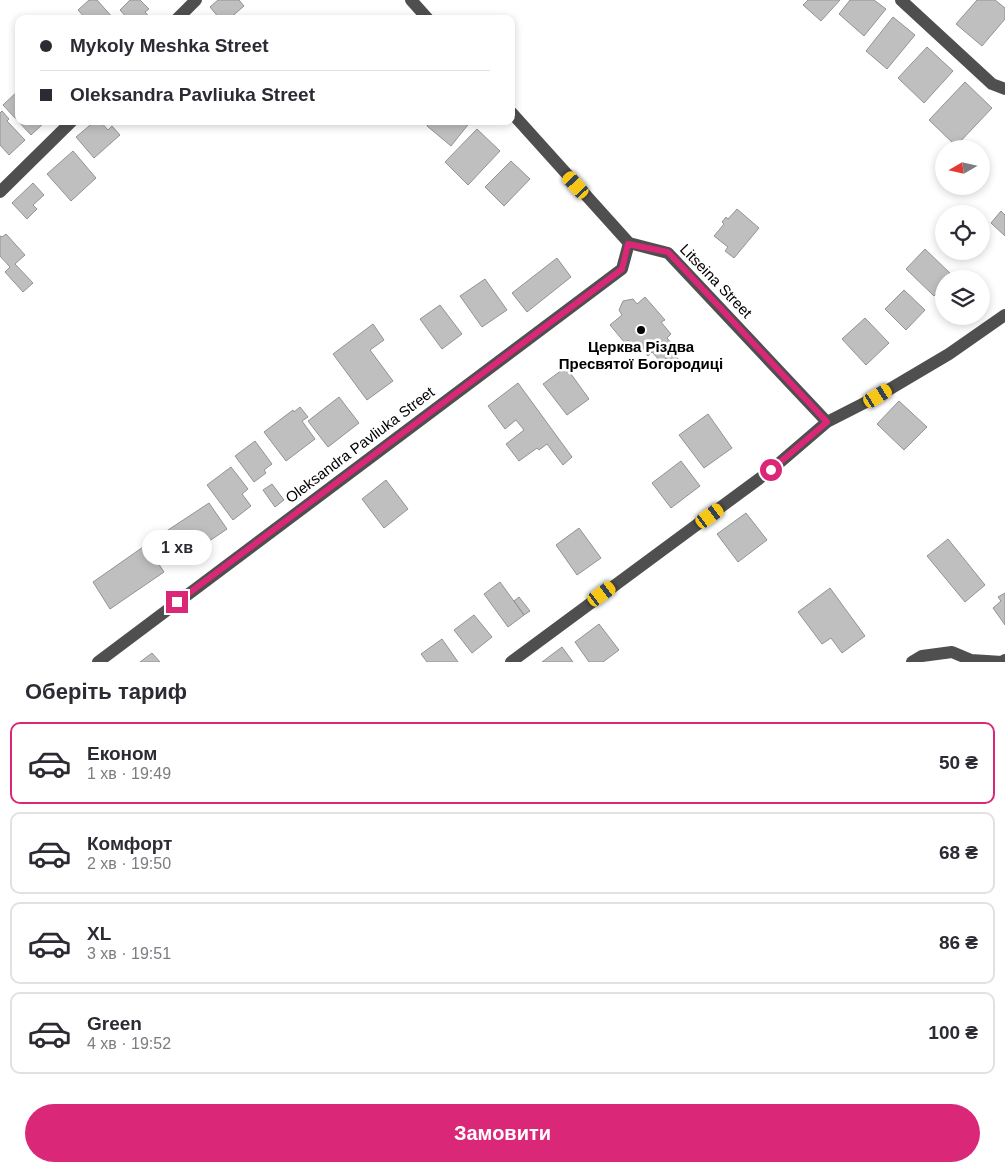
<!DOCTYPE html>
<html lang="uk">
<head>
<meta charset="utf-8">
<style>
	:root { --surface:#fff; --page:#f2f2f3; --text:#2b2b33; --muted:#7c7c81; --line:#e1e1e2; --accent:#db2777 }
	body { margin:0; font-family:Arial,sans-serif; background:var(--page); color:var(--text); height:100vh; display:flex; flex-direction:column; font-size:19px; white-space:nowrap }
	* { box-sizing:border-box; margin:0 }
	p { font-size:16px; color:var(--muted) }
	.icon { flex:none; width:28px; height:28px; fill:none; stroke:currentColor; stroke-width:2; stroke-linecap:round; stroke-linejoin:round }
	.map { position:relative; height:662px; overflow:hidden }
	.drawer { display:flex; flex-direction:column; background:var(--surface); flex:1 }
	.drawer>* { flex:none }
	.banner { position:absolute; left:15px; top:15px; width:500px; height:110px; border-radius:10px; box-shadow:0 2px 8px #0003; display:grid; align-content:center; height:110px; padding:0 25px; background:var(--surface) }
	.needle { width:32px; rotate:261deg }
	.buttons { position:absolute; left:935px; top:140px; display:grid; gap:10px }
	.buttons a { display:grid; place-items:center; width:55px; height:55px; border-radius:50%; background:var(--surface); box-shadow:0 2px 8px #0003; font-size:25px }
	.end { position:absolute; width:22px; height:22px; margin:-11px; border:6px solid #db2777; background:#fff; box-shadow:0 0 0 2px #fff }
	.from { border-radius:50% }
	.bubble { position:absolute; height:35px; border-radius:18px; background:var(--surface); box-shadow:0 2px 8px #0003; font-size:16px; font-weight:700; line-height:35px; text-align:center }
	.car { position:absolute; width:15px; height:30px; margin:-15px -8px; border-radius:6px; box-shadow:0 0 4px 1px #0007; background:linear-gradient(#f5c518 24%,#345 0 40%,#f5c518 0 76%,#345 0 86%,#f5c518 0) }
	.banner b { display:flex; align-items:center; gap:18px; height:48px; font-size:19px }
	.banner b+b { border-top:1px solid var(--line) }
	.banner i { width:12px; height:12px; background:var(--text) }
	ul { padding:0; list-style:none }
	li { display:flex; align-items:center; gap:15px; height:82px; margin:0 10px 8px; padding:0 15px; border:2px solid var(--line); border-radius:10px }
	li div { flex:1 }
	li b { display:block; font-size:19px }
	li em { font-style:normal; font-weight:700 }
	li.active { border-color:var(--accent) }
	li>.icon { width:45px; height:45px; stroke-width:1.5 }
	h2 { padding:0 25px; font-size:22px; line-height:60px }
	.primary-button { display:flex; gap:10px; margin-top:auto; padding:10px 25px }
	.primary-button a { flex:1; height:58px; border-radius:30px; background:var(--accent); color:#fff; font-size:20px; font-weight:700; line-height:58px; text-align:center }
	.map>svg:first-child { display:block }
	.building { fill:#bfbfbf; stroke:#939393 }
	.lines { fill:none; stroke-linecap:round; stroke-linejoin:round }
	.minor { stroke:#4f4f4f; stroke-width:12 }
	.route { stroke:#db2777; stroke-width:6 }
	.poi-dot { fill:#000; stroke:#fff; stroke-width:2 }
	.labels { text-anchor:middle; stroke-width:5; stroke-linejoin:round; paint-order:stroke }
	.street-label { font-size:15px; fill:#000; stroke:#fff }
	.poi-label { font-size:15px; font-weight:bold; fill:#000; stroke:#fff }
</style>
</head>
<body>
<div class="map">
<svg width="1005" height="662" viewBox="0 0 1005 662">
	<rect width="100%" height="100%" fill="#fff"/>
	<path class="building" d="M 89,0 L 97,0 L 114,19 L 86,19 L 78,10 Z
		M 130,0 L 140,0 L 149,9 L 145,12 L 151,19 L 128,19 L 120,10 Z
		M 218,0 L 239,0 L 244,6 L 229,19 L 220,19 L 210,7 Z
		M 808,0 L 840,0 L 821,21 L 803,5 Z
		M 850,0 L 874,0 L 886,9 L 864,36 L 839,14 Z
		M 977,0 L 995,0 L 1005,8 L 1005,19 L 982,46 L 956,24 Z
		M 893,17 L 915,35 L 887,69 L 866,51 Z
		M 927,47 L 953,71 L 924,103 L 898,78 Z
		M 965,82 L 992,108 L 956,146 L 929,120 Z
		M 19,90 L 19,121 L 45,122 L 31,135 L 3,105 Z
		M 2,111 L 9,119 L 7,121 L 25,140 L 9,155 L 0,145 L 0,113 Z
		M 95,121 L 100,121 L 108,130 L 112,126 L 120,135 L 94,158 L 76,137 Z
		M 431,121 L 471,121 L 451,146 L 427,126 Z
		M 477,129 L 500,151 L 468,185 L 445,162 Z
		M 73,151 L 96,178 L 71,201 L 47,174 Z
		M 511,161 L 530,179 L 504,206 L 485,187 Z
		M 33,183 L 44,195 L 33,205 L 37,209 L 27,219 L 12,203 Z
		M 737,209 L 759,228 L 734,258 L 725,251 L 728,247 L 714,236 L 724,224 L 722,222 L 726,217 L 728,219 Z
		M 1001,211 L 1005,215 L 1005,236 L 991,223 Z
		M 6,234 L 25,255 L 15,264 L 33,283 L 23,292 L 5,272 L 10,267 L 0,256 L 0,236 L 2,237 Z
		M 925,249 L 953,276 L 951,279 L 944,279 L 944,297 L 938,292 L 934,296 L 906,269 Z
		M 557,258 L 571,277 L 527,312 L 512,293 Z
		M 485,279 L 507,310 L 482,327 L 460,296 Z
		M 904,290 L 925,310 L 906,330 L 885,309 Z
		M 645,297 L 665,320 L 661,322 L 671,334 L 667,338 L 676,348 L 672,352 L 679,360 L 673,366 L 666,358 L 661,362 L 652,352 L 648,356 L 638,345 L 635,348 L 628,340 L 625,343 L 610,325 L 622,315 L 619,310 L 623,301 L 633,299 L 637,304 Z
		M 440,305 L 462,334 L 442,349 L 420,319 Z
		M 865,318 L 889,343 L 866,365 L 842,339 Z
		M 373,324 L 384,340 L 370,350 L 393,381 L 367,400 L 333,354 Z
		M 566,367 L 589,399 L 567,415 L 543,384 Z
		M 518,383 L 572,457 L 563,465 L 547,444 L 539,450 L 537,448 L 519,461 L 506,444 L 524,430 L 516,420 L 505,429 L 488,406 Z
		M 339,397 L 359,423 L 328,447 L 308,421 Z
		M 899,401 L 927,427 L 904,450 L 877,424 Z
		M 300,407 L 308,417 L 302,421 L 315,439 L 286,461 L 264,432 L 293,410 L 294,412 Z
		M 708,414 L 732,448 L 704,468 L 679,435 Z
		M 255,441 L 272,464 L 264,470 L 266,473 L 254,482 L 235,456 Z
		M 681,461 L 700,486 L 671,508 L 652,483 Z
		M 231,467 L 248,489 L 242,494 L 251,506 L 233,520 L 207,485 Z
		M 386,480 L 408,509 L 384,528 L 362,499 Z
		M 272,484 L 284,500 L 275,507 L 263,490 Z
		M 209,503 L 227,529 L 180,561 L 162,534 Z
		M 746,513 L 767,540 L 738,562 L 717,534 Z
		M 579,528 L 601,558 L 577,575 L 556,545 Z
		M 948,539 L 985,585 L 965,602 L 927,556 Z
		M 146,545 L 164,572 L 110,609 L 93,582 Z
		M 500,582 L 524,615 L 508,627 L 484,594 Z
		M 830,588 L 865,636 L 842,653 L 831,638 L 822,644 L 798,612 Z
		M 1005,593 L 1005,625 L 993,608 L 1001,601 L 998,597 Z
		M 519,597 L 530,611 L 524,615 L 514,601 Z
		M 474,615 L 492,637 L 472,653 L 454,630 Z
		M 599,624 L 619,650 L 603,662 L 589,662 L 575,642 Z
		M 442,639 L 458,662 L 427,662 L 421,654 Z
		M 562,647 L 573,662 L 542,662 Z
		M 152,653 L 160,662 L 140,662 Z"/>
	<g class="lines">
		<path class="minor" d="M 411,0 L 428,19
			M 901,0 L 992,84 L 1005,89
			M 177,19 L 196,0
			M 511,112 L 629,243 L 668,253 L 827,422
			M 0,192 L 72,121
			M 98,662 L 622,269 L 629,243
			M 511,662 L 771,470 L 827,422 L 878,396 L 949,354 L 1005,315
			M 912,662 L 922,656 L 952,652 L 971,660 L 1002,662 L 1005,660"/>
	</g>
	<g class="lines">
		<path class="route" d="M 177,602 L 622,269 L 628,244 L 668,252 L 827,422 L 771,470"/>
	</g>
	<circle class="poi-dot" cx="641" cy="330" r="5"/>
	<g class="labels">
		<g class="street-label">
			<text transform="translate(716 281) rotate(46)" y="5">Litseina Street</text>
			<text transform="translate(360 445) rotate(-37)" y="5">Oleksandra Pavliuka Street</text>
		</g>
		<g class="poi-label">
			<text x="641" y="352">Церква Різдва<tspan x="641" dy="17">Пресвятої Богородиці</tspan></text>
		</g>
	</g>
</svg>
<div class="buttons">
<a><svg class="needle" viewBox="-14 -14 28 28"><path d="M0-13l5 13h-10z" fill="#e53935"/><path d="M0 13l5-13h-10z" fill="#7c7c81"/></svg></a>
<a><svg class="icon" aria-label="locate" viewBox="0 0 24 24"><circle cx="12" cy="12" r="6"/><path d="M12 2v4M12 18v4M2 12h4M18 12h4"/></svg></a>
<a><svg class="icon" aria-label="layers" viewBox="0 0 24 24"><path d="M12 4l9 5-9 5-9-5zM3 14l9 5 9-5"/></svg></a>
</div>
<i class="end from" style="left:771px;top:470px"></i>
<i class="end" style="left:177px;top:602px"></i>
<div class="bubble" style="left:142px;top:530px;width:70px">1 хв</div>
<i class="car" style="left:576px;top:185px;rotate:318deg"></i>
<i class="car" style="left:878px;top:396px;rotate:59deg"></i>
<i class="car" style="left:710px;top:516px;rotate:54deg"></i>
<i class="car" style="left:602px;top:594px;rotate:54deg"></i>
<div class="banner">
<b><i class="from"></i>Mykoly Meshka Street</b>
<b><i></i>Oleksandra Pavliuka Street</b>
</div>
</div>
<section class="drawer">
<h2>Оберіть тариф</h2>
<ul>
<li class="active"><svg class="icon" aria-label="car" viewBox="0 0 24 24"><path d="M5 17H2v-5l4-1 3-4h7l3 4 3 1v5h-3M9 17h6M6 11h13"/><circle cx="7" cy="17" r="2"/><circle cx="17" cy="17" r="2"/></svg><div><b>Економ</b><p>1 хв · 19:49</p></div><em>50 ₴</em></li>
<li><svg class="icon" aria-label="car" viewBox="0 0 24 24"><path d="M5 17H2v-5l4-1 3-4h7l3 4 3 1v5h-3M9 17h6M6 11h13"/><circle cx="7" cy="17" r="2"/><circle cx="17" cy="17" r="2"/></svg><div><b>Комфорт</b><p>2 хв · 19:50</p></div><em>68 ₴</em></li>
<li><svg class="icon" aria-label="car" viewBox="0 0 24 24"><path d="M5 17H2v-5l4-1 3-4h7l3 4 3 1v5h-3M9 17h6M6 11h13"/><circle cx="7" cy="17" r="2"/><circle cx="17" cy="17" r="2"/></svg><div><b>XL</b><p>3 хв · 19:51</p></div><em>86 ₴</em></li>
<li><svg class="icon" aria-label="car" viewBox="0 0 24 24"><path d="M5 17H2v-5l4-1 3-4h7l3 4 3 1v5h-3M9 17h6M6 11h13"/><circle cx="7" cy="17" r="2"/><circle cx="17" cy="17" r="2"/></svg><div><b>Green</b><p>4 хв · 19:52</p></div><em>100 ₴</em></li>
</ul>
<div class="primary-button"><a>Замовити</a></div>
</section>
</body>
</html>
